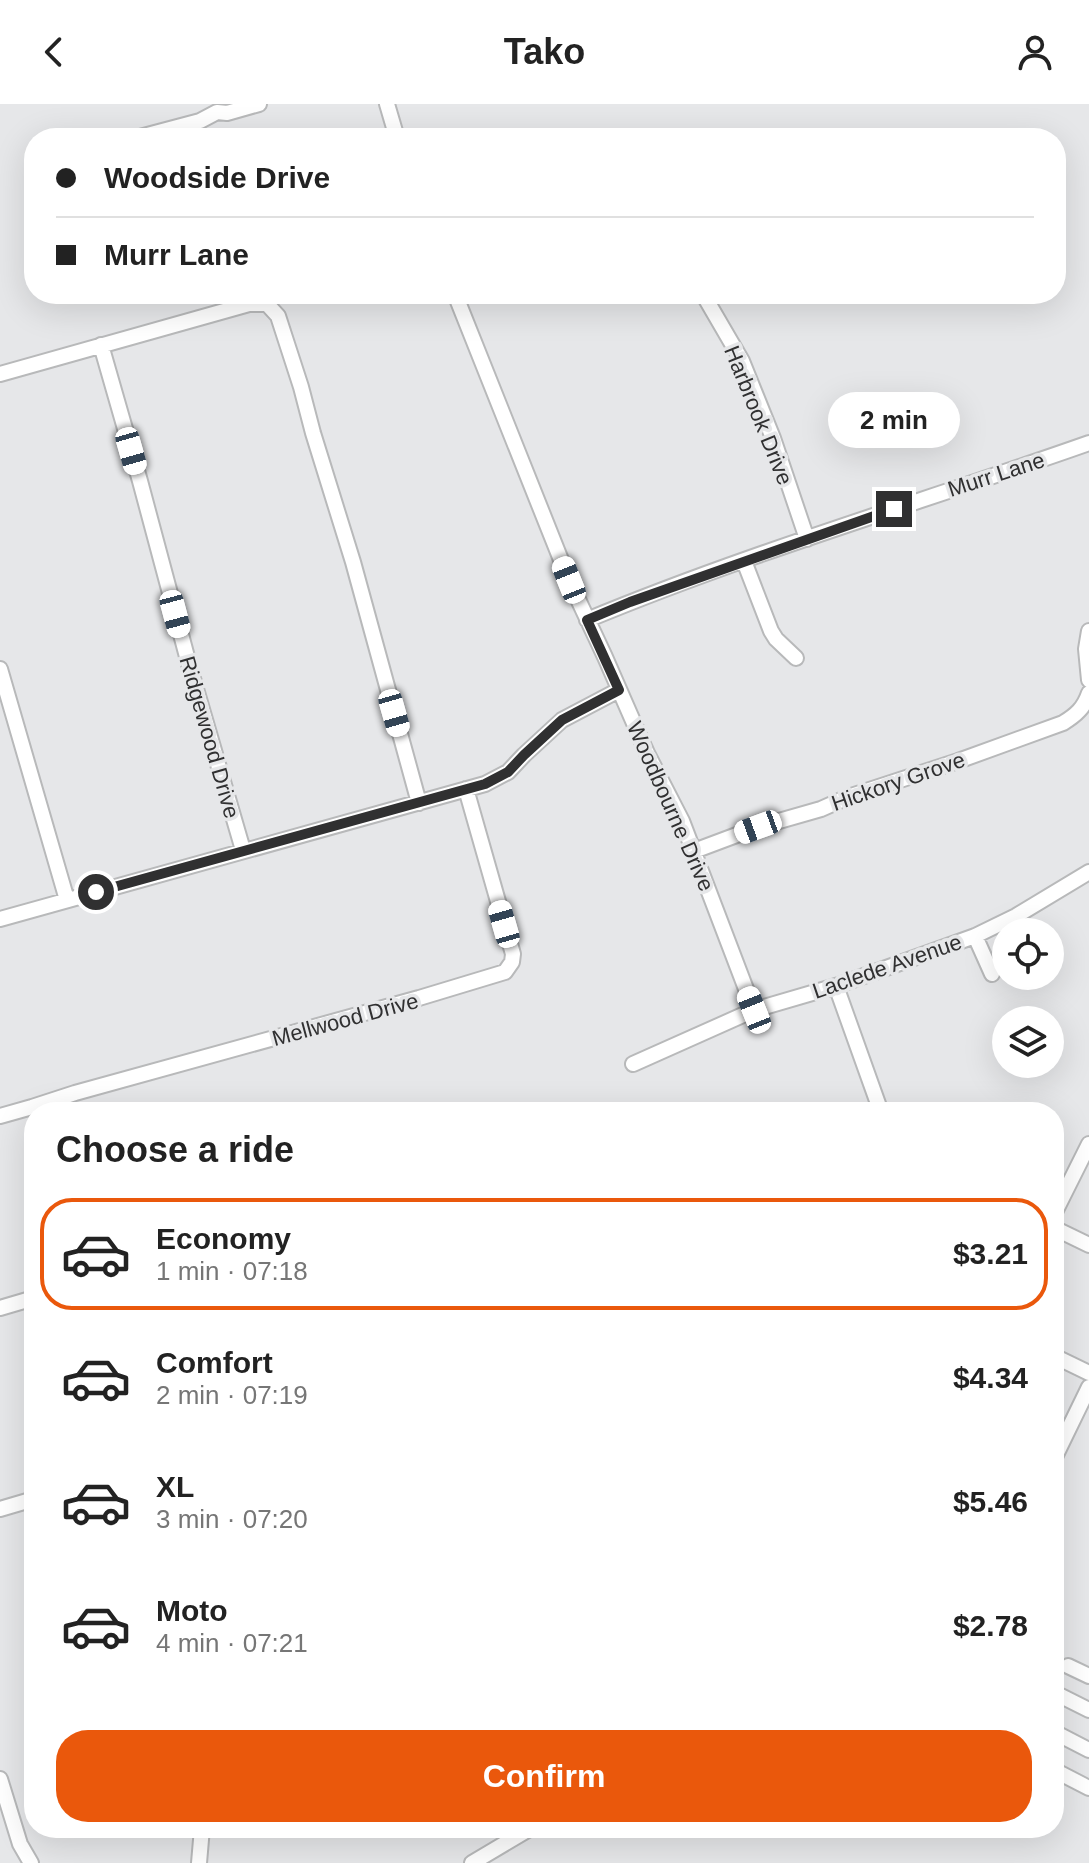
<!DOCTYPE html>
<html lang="en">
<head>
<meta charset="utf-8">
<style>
	:root { --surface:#fff; --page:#f6f6f6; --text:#222; --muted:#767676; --line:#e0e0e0; --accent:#ea580c }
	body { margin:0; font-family:Arial,sans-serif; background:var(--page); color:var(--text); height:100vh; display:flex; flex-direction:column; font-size:30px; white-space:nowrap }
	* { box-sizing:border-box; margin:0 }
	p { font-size:26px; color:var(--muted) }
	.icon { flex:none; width:44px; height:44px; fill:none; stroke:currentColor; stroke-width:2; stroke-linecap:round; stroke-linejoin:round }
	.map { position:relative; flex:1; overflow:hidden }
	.side { position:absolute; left:24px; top:998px; width:1040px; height:736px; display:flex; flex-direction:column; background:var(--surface); border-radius:32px; box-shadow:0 8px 32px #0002 }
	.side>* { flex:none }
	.top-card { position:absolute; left:24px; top:24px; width:1042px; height:176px; border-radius:32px; box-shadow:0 8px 32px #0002; display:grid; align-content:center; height:176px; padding:0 32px; background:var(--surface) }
	.controls { position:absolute; left:992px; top:814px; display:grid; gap:16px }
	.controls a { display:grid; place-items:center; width:72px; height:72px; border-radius:50%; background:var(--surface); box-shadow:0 8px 32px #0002; font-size:40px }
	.end { position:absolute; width:36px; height:36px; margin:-18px; border:10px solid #303031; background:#fff; box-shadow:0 0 0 4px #fff }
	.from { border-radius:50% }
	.bubble { position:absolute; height:56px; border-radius:28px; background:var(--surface); box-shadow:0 8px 32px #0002; font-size:26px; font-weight:800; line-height:56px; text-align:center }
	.car { position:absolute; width:24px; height:48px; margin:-24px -12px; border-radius:10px; box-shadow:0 0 6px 2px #0007; background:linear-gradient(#fff 24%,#345 0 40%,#fff 0 76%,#345 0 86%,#fff 0) }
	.top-card b { display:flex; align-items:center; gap:28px; height:76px; font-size:30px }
	.top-card b+b { border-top:2px solid var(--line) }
	.top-card i { width:20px; height:20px; background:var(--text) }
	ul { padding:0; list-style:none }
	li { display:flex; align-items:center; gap:24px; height:112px; margin:0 16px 12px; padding:0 16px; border:4px solid transparent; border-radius:32px }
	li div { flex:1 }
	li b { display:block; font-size:30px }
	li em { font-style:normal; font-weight:800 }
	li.active { border-color:var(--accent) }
	li>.icon { width:72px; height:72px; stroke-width:1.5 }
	h2 { padding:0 32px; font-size:36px; line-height:96px }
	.primary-button { display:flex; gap:16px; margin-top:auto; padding:16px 32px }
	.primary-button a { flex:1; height:92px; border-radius:32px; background:var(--accent); color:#fff; font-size:32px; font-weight:800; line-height:92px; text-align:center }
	header { display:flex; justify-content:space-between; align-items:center; height:104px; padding:0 32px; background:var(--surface); font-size:36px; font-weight:800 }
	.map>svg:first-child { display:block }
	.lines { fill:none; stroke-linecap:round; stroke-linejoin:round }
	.minor-casing { stroke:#b8b9ba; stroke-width:18 }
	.minor { stroke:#fff; stroke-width:14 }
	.route { stroke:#303031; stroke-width:10 }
	.labels { text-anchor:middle; stroke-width:7; stroke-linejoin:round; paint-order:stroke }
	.street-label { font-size:22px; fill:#303031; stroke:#e6e7e9 }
</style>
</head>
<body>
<header><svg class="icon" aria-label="back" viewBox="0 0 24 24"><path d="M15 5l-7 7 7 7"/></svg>Tako<svg class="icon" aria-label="person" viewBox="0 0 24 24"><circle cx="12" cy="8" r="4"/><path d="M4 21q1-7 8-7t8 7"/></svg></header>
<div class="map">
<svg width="1089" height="1759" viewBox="0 0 1089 1759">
	<rect width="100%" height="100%" fill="#e6e7e9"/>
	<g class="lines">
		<defs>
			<path id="minor" d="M 387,0 L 397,34
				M 136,34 L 200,17 L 217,8 L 227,9 L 259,0
				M 455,190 L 569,476 L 605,553 L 647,649 L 682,717 L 754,906
				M 703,190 L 742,257 L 773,334 L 807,435
				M 101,241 L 140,377 L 190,564 L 243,746
				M 0,270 L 249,200 L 267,200 L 278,212 L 301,283 L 313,329 L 353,458 L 419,699
				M 744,457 L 771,527 L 776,535 L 796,554
				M 587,516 C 751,448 922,398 1089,339
				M 1089,527 L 1086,545 L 1089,576
				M 0,565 L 67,796
				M 694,747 L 758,723 L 821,705 L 848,693 L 958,657 L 1063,619 C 1076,611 1084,604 1089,589
				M 0,815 L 485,680 L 508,668 L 524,651 L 562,616 L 619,586
				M 975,832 L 992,870
				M 836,882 L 881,1008
				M 633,960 L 754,906 L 836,882 L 975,832 L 1016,812 L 1089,768
				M 0,1012 L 32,1003 L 75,989 L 419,894 L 505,868 L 512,858 L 513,850 L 466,685
				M 1054,1110 L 1089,1040
				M 1054,1124 L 1089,1141
				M 0,1204 L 34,1194
				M 1054,1252 L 1089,1269
				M 1054,1355 L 1089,1283
				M 0,1405 L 34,1395
				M 1068,1562 L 1089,1572
				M 1061,1592 L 1089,1606
				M 1054,1628 L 1089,1646
				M 1054,1666 L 1089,1684
				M 0,1675 L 20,1740 L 31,1759
				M 199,1759 L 202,1724
				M 472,1759 L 531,1724"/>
		</defs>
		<use href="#minor" class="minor-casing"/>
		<use href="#minor" class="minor"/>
	</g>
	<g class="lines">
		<path class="route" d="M 96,788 L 485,680 L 508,668 L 524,651 L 562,616 L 619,586 L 587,516 L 630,498 L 894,405"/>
	</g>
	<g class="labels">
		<g class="street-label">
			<text transform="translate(759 311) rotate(68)" y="8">Harbrook Drive</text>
			<text transform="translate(996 370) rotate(-18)" y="8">Murr Lane</text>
			<text transform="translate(210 633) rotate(74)" y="8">Ridgewood Drive</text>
			<text transform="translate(898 677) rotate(-19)" y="8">Hickory Grove</text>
			<text transform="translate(671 702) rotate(66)" y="8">Woodbourne Drive</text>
			<text transform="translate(887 862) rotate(-19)" y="8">Laclede Avenue</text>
			<text transform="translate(345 915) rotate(-15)" y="8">Mellwood Drive</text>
		</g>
	</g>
</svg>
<div class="controls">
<a><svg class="icon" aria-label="locate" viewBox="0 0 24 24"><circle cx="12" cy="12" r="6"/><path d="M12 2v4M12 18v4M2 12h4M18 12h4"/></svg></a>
<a><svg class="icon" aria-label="layers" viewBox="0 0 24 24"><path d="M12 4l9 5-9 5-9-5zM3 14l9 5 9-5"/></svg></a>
</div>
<i class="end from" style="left:96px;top:788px"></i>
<i class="end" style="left:894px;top:405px"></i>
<div class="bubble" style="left:828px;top:288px;width:132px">2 min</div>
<i class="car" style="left:131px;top:347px;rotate:164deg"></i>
<i class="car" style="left:569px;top:476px;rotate:338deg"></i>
<i class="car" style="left:175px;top:510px;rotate:165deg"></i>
<i class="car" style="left:394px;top:609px;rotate:164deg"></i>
<i class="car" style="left:758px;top:723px;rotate:250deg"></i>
<i class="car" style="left:504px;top:820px;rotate:344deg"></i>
<i class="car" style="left:754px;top:906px;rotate:338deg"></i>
<div class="top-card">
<b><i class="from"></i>Woodside Drive</b>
<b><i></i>Murr Lane</b>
</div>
<section class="side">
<h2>Choose a ride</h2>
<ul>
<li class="active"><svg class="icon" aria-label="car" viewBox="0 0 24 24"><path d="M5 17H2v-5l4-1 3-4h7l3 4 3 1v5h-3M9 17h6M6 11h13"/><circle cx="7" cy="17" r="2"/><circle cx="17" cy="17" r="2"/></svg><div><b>Economy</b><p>1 min · 07:18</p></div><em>$3.21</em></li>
<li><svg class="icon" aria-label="car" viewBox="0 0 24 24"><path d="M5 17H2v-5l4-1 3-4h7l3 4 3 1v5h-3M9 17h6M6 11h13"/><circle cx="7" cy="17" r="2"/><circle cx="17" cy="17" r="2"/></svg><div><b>Comfort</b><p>2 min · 07:19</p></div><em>$4.34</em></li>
<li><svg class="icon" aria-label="car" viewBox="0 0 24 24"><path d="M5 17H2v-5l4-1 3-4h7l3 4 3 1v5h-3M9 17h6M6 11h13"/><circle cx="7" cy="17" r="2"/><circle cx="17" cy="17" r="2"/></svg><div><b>XL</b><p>3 min · 07:20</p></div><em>$5.46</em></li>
<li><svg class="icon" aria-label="car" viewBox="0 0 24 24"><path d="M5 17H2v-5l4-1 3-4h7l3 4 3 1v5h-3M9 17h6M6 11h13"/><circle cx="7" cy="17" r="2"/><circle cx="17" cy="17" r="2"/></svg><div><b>Moto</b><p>4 min · 07:21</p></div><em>$2.78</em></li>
</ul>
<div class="primary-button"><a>Confirm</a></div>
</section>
</div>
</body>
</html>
